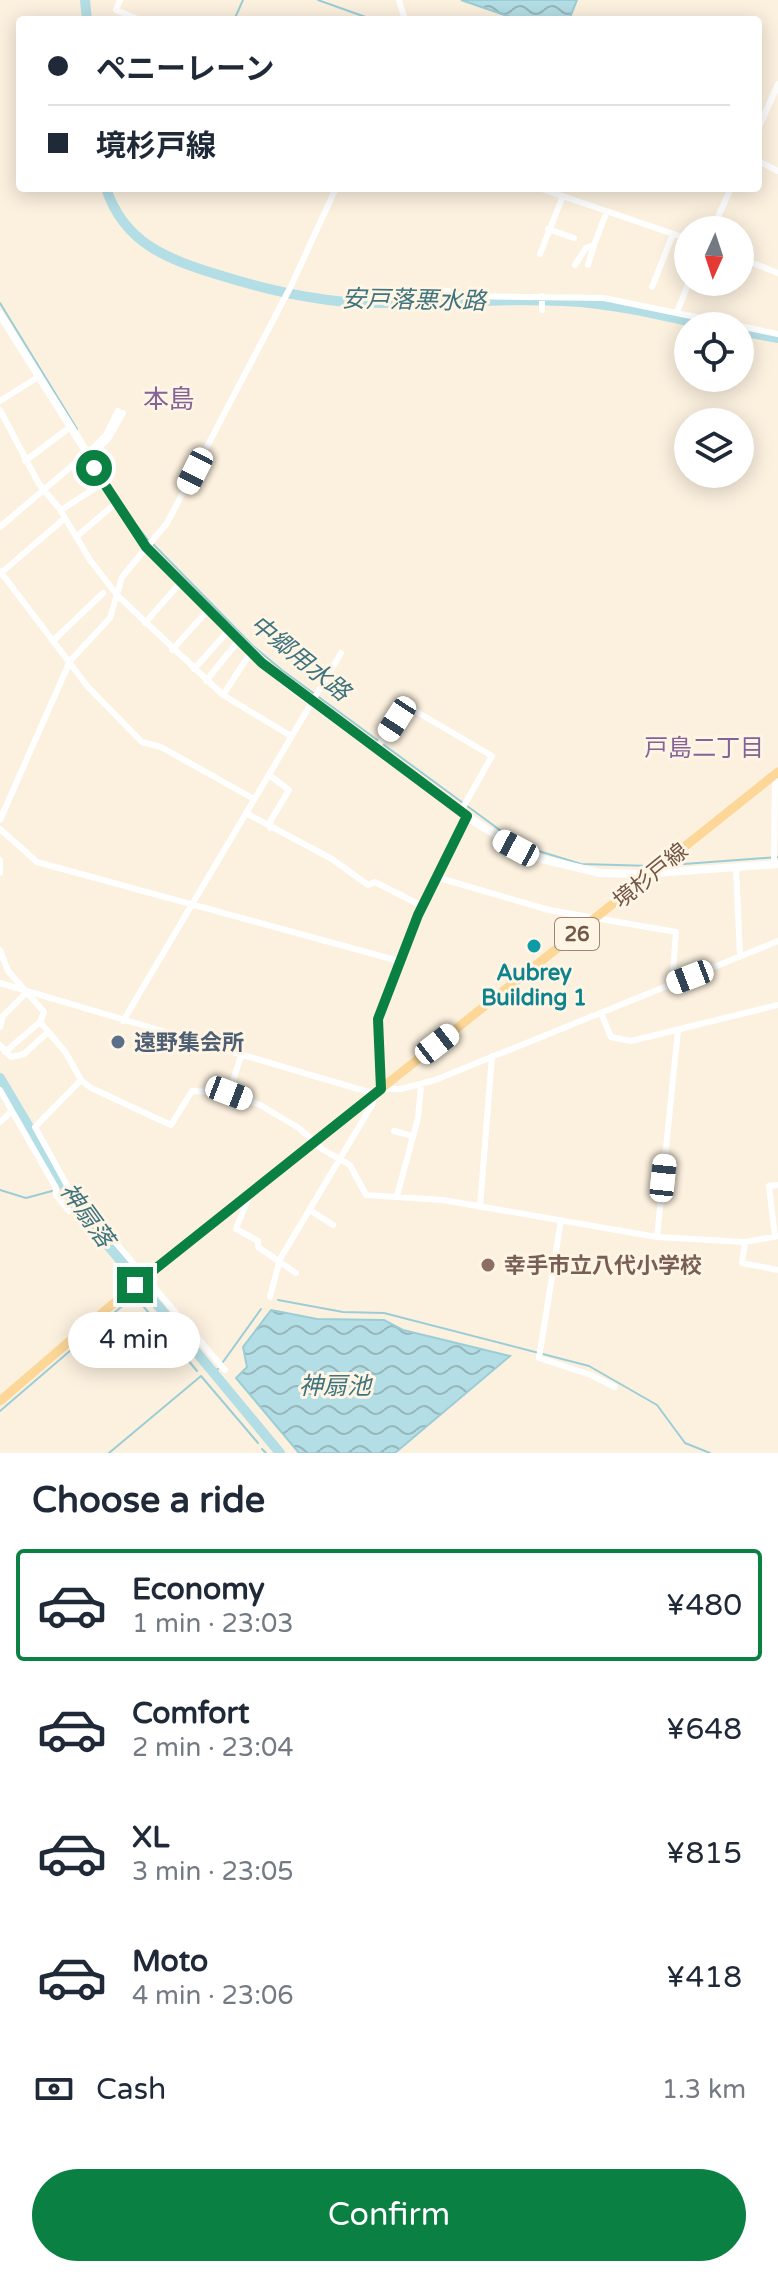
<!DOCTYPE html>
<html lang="en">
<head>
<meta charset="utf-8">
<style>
	:root { --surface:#fff; --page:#f2f2f3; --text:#1f2937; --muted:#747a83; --line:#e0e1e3; --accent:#0b8043 }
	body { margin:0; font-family:"Varela Round","Noto Sans JP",sans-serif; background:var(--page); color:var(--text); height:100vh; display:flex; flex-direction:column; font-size:30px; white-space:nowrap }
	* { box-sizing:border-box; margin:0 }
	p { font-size:26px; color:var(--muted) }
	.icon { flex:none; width:44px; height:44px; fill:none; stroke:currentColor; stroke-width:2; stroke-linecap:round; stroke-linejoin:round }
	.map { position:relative; height:1453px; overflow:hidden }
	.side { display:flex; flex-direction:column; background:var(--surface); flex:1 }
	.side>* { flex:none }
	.guide { position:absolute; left:16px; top:16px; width:746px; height:176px; border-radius:8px; box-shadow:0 4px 20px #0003; display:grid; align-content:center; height:176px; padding:0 32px; background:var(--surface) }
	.needle { width:52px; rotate:183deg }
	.controls { position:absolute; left:674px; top:216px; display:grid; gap:16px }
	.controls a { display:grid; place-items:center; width:80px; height:80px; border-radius:50%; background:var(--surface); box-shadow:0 4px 20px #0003; font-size:40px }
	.end { position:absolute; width:36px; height:36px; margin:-18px; border:10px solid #0b8043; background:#fff; box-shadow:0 0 0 4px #fff }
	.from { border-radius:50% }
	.bubble { position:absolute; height:56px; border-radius:28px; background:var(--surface); box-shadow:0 4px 20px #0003; font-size:26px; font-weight:600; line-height:56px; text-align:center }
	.car { position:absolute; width:24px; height:48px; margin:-24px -12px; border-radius:10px; box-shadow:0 0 6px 2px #0007; background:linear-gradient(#fff 24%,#345 0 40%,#fff 0 76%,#345 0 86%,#fff 0) }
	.guide b { display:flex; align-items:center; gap:28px; height:76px; font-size:30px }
	.guide b+b { border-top:2px solid var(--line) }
	.guide i { width:20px; height:20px; background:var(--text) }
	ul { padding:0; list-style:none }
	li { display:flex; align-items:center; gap:24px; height:112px; margin:0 16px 12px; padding:0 16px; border:4px solid transparent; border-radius:8px }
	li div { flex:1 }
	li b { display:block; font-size:30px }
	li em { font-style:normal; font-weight:600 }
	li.active { border-color:var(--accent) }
	li>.icon { width:72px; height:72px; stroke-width:1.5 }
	h2 { padding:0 32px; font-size:36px; line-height:96px }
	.pay { display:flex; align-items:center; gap:20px; height:88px; padding:0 32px; font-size:30px }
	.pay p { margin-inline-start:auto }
	.action { display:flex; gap:16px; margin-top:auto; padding:16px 32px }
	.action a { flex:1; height:92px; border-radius:48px; background:var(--accent); color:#fff; font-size:32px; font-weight:600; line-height:92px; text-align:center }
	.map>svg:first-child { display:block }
	.water { fill:url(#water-waves); stroke:#9bcdd7; stroke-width:2 }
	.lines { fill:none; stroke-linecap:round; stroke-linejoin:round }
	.stream { stroke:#9bcdd7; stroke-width:2 }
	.river { stroke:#b4dee5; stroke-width:10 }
	.minor { stroke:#fff; stroke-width:6 }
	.secondary { stroke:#fff; stroke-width:8 }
	.primary { stroke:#fcd797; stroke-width:9 }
	.route { stroke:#0b8043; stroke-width:10 }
	.culture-dot { fill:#0f9aa8; stroke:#fff5e5; stroke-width:3 }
	.service-dot { fill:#5c6f8a; stroke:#fff5e5; stroke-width:3 }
	.education-dot { fill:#8d6e63; stroke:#fff5e5; stroke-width:3 }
	.labels { text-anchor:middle; stroke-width:6; stroke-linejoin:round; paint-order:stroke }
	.shield { fill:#fff5e5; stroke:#9c8676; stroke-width:2 }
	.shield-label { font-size:20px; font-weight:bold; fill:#725747 }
	.street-label { font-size:22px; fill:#725747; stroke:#fff5e5 }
	.culture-label { font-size:22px; font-weight:bold; fill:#0d838f; stroke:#fff5e5 }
	.service-label { font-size:22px; font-weight:bold; fill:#4e5e75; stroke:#fff5e5; text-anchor:start }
	.education-label { font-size:22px; font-weight:bold; fill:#785e54; stroke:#fff5e5; text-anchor:start }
	.water-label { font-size:24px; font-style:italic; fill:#3f747f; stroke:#fff5e5 }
	.neighbourhood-label { font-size:24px; fill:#856396; stroke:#fff5e5 }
	.quarter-label { font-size:26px; fill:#856396; stroke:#fff5e5 }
</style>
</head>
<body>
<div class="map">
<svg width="778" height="1453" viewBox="0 0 778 1453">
	<defs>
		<pattern id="water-waves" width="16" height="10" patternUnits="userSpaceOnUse" patternTransform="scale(2)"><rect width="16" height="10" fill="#b4dee5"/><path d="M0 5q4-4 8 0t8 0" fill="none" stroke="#97b7bb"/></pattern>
	</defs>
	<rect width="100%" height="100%" fill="#fcf1df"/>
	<path class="water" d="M 461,0 L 577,0 L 569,20 L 519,20 Z
		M 271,1310 L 317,1319 L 384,1320 L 403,1330 L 510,1356 L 395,1453 L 299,1453 L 236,1378 L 247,1367 L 243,1347 Z"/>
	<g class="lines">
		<path class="stream" d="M 318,0 L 374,20
			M 234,20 L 243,0
			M 0,303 L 77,429
			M 137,526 L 148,540
			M 153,544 L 253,646 L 282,670 L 508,836
			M 532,849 L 581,864 L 652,866
			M 684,864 L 778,857
			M 0,1190 L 26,1198 L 52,1191
			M 134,1295 L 197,1371
			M 278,1300 L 343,1312 L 384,1313 L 589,1366 L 657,1405 L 685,1443 L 710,1453
			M 223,1362 L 261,1309
			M 214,1371 L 218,1369
			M 0,1411 L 128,1301
			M 262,1449 L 266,1453
			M 109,1453 L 201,1376 L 258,1443"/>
		<path class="river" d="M 85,0 L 87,20
			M 106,188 C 124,244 168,259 219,275 C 261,288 306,299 350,302 C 426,307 504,296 580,302 C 625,306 668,317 711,326
			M 740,331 L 778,338
			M 0,1078 L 77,1208 L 280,1453"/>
		<path class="minor" d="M 120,0 L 116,10 L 140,20
			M 399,0 L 405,20
			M 758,129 L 778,84
			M 758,161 L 778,171
			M 539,188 L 688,239
			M 548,229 L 574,238
			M 712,230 L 731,188
			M 540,254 L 563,196
			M 740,258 L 778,273
			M 575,265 L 586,248 L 594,245 L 607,211
			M 588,265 L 594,245
			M 652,287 L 673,234
			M 352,290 L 448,291 L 446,296 L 604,298 L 778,334
			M 542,296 L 542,310
			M 677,312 L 689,282
			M 0,401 L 38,377
			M 0,410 L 39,484 L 59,508 L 90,560 L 117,595 L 223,695 L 291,736
			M 98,449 L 108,439 L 123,413
			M 25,461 L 69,428
			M 61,510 L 103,483
			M 0,527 L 94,447 L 106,435 L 118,411
			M 76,537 L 116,503
			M 0,571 L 88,687 L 142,742 L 161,747 L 254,799
			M 1,573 L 65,518
			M 145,623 L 181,582
			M 54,640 L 103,593
			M 172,650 L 208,610
			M 194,669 L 229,630
			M 206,681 L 239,640
			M 223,695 L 251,652
			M 376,749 L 397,719 L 412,709 L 492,756 L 461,811
			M 269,775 L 289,790 L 271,820 L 270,828
			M 246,813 L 332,859 L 368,885 L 375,882 L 422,906
			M 467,816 L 418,915 L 378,1019 L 381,1089 L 401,1089 L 435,1080 L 778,941
			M 0,820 L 70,661 L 110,618 L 122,577 L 167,523 L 291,286 L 336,188
			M 0,829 L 37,862 L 399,961
			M 0,860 L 0,873
			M 774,865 L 775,775
			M 736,868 L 740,956
			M 436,877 L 549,910 L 676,932 L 672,984
			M 0,950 L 8,971 L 44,1012 L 40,1022 L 66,1053 L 81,1080 L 91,1088 L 171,1125 L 192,1091 L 229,1093 L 260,1105 L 299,1128 L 322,1149 L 350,1165 L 366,1195 L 443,1200 L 657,1237 L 745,1242 L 778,1236
			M 0,983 L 375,1094 L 372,1105 L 280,1259 L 270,1297
			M 601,1013 L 611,1037 L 631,1041 L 778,1005
			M 123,1021 L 341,653
			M 0,1027 L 3,1016 L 27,992
			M 0,1045 L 11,1057 L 24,1054 L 48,1032
			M 5,1052 L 40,1022
			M 81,1080 L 35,1127 L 68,1187 L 225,1370
			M 0,1090 L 56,1188 L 56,1195 L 69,1211
			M 229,1093 L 241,1056
			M 0,1122 L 12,1111
			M 394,1131 L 412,1136
			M 250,1194 L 236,1229 L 258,1241 L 258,1247 L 296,1273
			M 397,1196 L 418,1118 L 421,1085
			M 480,1207 L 492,1056
			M 310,1210 L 333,1225
			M 561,1220 L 539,1358 L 591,1375 L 615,1387
			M 657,1237 L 678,1030
			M 775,1237 L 769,1186 L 778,1185
			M 745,1242 L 742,1263 L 778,1270"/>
		<path class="secondary" d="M 0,314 L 146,547 L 284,682 L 481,826 L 542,859 L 600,873 L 642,874 L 778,864"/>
		<path class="primary" d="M 0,1401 L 135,1285 L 778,772"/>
	</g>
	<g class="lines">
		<path class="route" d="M 94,468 L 146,547 L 262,663 L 467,816 L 418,915 L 378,1019 L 381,1089 L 135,1285"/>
	</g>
	<circle class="culture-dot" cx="534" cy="946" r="8"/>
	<circle class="service-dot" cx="118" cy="1042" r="8"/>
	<circle class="education-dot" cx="488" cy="1265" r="8"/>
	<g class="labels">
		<rect class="shield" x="555" y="918" width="44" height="32" rx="6"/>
		<g class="shield-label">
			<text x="577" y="941">26</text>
		</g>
		<g class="street-label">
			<text transform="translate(650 875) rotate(-39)" y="8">境杉戸線</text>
		</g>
		<g class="culture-label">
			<text x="534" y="980">Aubrey<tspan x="534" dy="25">Building 1</tspan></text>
		</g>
		<g class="service-label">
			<text x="134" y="1050">遠野集会所</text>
		</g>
		<g class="education-label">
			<text x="504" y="1273">幸手市立八代小学校</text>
		</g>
		<g class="water-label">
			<text transform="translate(414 300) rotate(1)" y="8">安戸落悪水路</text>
			<text transform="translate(300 658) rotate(39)" y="8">中郷用水路</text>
			<text transform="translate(87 1215) rotate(54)" y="8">神扇落</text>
			<text x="335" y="1394">神扇池</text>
		</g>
		<g class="neighbourhood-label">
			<text x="704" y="756">戸島二丁目</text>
		</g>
		<g class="quarter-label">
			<text x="169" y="408">本島</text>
		</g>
	</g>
</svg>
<div class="controls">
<a><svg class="needle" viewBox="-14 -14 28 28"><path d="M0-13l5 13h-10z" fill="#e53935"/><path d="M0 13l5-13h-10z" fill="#747a83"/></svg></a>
<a><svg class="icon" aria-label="locate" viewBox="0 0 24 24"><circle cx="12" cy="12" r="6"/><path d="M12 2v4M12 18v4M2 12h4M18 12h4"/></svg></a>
<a><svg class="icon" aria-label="layers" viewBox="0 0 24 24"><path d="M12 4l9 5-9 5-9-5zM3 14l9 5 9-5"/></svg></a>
</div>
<i class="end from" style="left:94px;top:468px"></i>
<i class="end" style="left:135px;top:1285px"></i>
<div class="bubble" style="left:68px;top:1312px;width:132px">4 min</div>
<i class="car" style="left:195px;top:471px;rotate:207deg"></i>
<i class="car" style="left:397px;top:719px;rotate:213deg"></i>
<i class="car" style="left:516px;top:848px;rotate:298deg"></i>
<i class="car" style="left:690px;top:977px;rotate:249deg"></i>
<i class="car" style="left:437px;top:1044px;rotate:52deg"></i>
<i class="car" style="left:229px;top:1093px;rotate:111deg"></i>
<i class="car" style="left:663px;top:1178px;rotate:6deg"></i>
<div class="guide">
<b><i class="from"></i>ペニーレーン</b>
<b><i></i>境杉戸線</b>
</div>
</div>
<section class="side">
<h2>Choose a ride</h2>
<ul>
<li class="active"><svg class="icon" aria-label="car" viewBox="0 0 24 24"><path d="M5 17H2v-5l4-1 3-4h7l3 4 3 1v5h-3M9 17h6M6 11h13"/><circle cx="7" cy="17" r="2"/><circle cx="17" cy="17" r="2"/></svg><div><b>Economy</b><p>1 min · 23:03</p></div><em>¥480</em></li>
<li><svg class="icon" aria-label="car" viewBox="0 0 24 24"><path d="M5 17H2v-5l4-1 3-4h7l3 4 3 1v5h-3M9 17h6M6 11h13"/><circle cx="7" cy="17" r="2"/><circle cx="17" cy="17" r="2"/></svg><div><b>Comfort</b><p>2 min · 23:04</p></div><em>¥648</em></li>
<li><svg class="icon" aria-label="car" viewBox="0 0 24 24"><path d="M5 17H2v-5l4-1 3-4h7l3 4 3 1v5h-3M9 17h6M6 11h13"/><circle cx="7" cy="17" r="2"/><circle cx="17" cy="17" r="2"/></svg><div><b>XL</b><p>3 min · 23:05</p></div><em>¥815</em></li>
<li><svg class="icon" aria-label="car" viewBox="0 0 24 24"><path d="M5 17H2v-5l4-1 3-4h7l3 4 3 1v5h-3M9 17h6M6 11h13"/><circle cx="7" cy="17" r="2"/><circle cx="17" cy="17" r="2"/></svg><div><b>Moto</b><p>4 min · 23:06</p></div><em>¥418</em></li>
</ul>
<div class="pay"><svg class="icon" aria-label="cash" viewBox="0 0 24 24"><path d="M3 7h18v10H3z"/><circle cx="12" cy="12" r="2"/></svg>Cash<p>1.3 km</p></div>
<div class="action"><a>Confirm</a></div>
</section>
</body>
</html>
